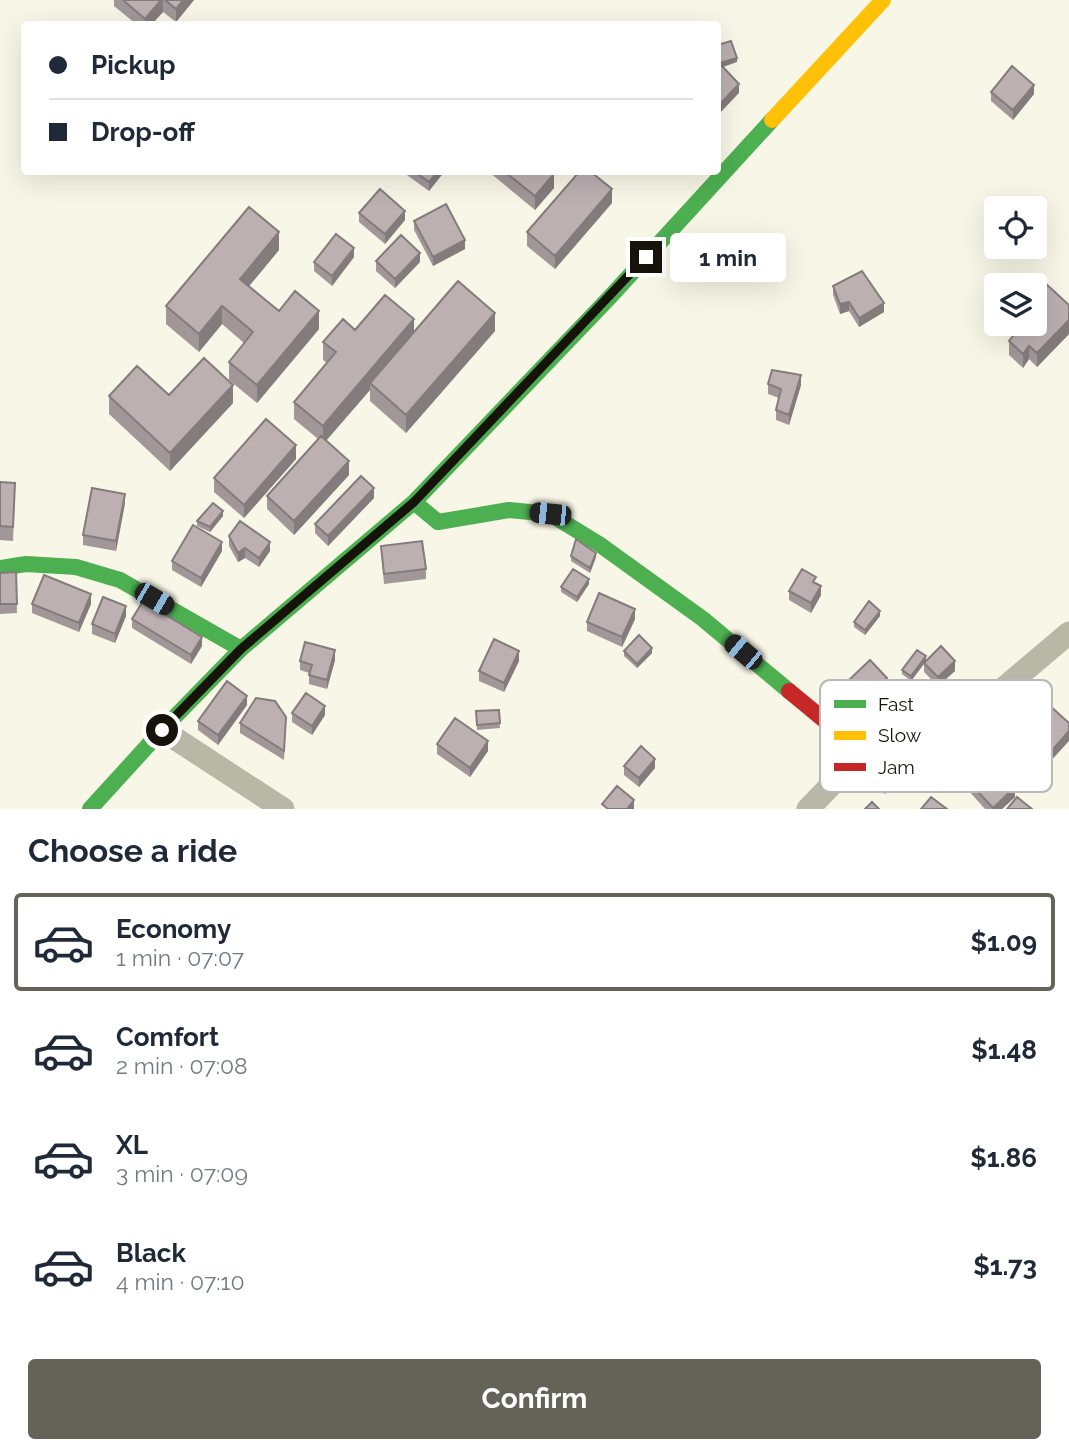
<!DOCTYPE html>
<html lang="en">
<head>
<meta charset="utf-8">
<style>
	:root { --surface:#fff; --page:#f6f6f7; --text:#1f2937; --muted:#747a83; --line:#e0e1e3; --accent:#656357 }
	body { margin:0; font-family:Raleway,sans-serif; background:var(--page); color:var(--text); height:100vh; display:flex; flex-direction:column; font-size:26px; white-space:nowrap }
	* { box-sizing:border-box; margin:0 }
	p { font-size:23px; color:var(--muted) }
	.icon { flex:none; width:38px; height:38px; fill:none; stroke:currentColor; stroke-width:2; stroke-linecap:round; stroke-linejoin:round }
	.map { position:relative; height:809px; overflow:hidden }
	.sheet { display:flex; flex-direction:column; background:var(--surface); flex:1 }
	.sheet>* { flex:none }
	.top-card { position:absolute; left:21px; top:21px; width:700px; height:154px; border-radius:7px; box-shadow:0 7px 28px #0002; display:grid; align-content:center; height:154px; padding:0 28px; background:var(--surface) }
	.controls { position:absolute; left:984px; top:196px; display:grid; gap:14px }
	.controls a { display:grid; place-items:center; width:63px; height:63px; border-radius:7px; background:var(--surface); box-shadow:0 7px 28px #0002; font-size:35px }
	.end { position:absolute; width:32px; height:32px; margin:-16px; border:9px solid #16140a; background:#fff; box-shadow:0 0 0 4px #fff }
	.from { border-radius:50% }
	.bubble { position:absolute; height:49px; border-radius:7px; background:var(--surface); box-shadow:0 7px 28px #0002; font-size:23px; font-weight:700; line-height:49px; text-align:center }
	.car { position:absolute; width:21px; height:42px; margin:-21px -10px; border-radius:9px; box-shadow:0 0 5px 2px #0007; background:linear-gradient(#222 24%,#8ab4d8 0 40%,#222 0 76%,#8ab4d8 0 86%,#222 0) }
	.top-card b { display:flex; align-items:center; gap:24px; height:66px; font-size:26px }
	.top-card b+b { border-top:2px solid var(--line) }
	.top-card i { width:18px; height:18px; background:var(--text) }
	ul { padding:0; list-style:none }
	li { display:flex; align-items:center; gap:21px; height:98px; margin:0 14px 10px; padding:0 14px; border:4px solid transparent; border-radius:7px }
	li div { flex:1 }
	li b { display:block; font-size:26px }
	li em { font-style:normal; font-weight:700 }
	li.current { border-color:var(--accent) }
	li>.icon { width:63px; height:63px; stroke-width:1.5 }
	h2 { padding:0 28px; font-size:32px; line-height:84px }
	.cta { display:flex; gap:14px; margin-top:auto; padding:14px 28px }
	.cta a { flex:1; height:80px; border-radius:7px; background:var(--accent); color:#fff; font-size:28px; font-weight:700; line-height:80px; text-align:center }
	.map>svg:first-child { display:block }
	.lines { fill:none; stroke-linecap:round; stroke-linejoin:round }
	.street { stroke:#b9b7a6; stroke-width:23 }
	.fast { stroke:#4caf50; stroke-width:16 }
	.slow { stroke:#ffc107; stroke-width:16 }
	.jam { stroke:#c62828; stroke-width:16 }
	.wall { fill:#a29798 }
	.shaded-wall { fill:#847b7c }
	.building { fill:#bcb0b1; stroke:#847b7c; stroke-width:2 }
	.route { stroke:#16140a; stroke-width:9 }
	.key { fill:#fff; stroke:#b9b8b6; stroke-width:2 }
	.key-label { font-size:19px; fill:#16140a }
</style>
</head>
<body>
<div class="map">
<svg width="1069" height="809" viewBox="0 0 1069 809">
	<rect width="100%" height="100%" fill="#f8f6e6"/>
	<g class="lines">
		<path class="street" d="M 162,730 L 283,809
			M 808,809 L 863,752 L 935,734 L 998,693 L 1069,633"/>
		<path class="fast" d="M 414,502 L 438,522 L 509,510 L 550,514 L 599,544 L 703,619 L 789,691
			M 0,568 L 26,564 L 76,567 L 120,580 L 241,649
			M 90,809 L 162,730 L 241,649 L 414,502 L 610,297 L 772,120"/>
		<path class="slow" d="M 772,120 L 883,0"/>
		<path class="jam" d="M 789,691 L 863,752"/>
	</g>
	<path class="wall" d="M 114,0 L 194,0 L 176,22 L 163,12 L 152,24 L 136,24 L 114,6 Z
		M 991,92 L 1034,94 L 1013,120 L 991,101 Z
		M 404,172 L 444,172 L 429,191 L 404,173 Z
		M 489,172 L 551,172 L 554,188 L 535,210 Z
		M 612,203 L 555,269 L 527,246 L 527,232 Z
		M 359,213 L 405,220 L 385,244 L 359,222 Z
		M 414,221 L 465,249 L 433,266 L 414,230 Z
		M 279,250 L 249,286 L 279,311 L 319,329 L 257,403 L 229,380 L 229,362 L 244,343 L 222,324 L 199,352 L 166,324 L 166,306 Z
		M 354,257 L 332,286 L 314,271 L 314,262 Z
		M 376,261 L 420,262 L 395,288 L 376,271 Z
		M 833,286 L 884,312 L 859,327 L 849,311 L 840,314 L 833,295 Z
		M 1069,305 L 1069,334 L 1037,367 L 1029,359 L 1023,368 L 1009,355 L 1009,341 L 1014,335 L 1011,333 L 1011,324 L 1034,324 Z
		M 355,330 L 414,332 L 495,331 L 406,433 L 370,401 L 370,390 L 326,441 L 349,475 L 294,535 L 267,509 L 267,496 L 318,439 L 294,419 L 294,402 L 327,363 L 323,360 L 323,342 Z
		M 768,384 L 801,385 L 789,425 L 776,420 L 776,410 L 779,398 L 768,394 Z
		M 169,395 L 233,403 L 170,471 L 109,414 L 109,396 Z
		M 296,459 L 244,518 L 214,492 L 214,478 Z
		M 0,482 L 15,496 L 13,541 L 0,540 Z
		M 374,498 L 328,546 L 315,533 L 315,524 Z
		M 125,503 L 116,551 L 83,545 L 83,535 Z
		M 223,516 L 210,532 L 197,526 L 197,521 Z
		M 229,536 L 270,551 L 259,567 L 245,558 L 238,562 L 229,546 Z
		M 381,546 L 426,569 L 426,579 L 384,584 Z
		M 222,551 L 201,587 L 172,570 L 172,561 Z
		M 571,556 L 596,557 L 590,573 L 571,561 Z
		M 16,572 L 17,613 L 0,614 L 0,573 Z
		M 816,583 L 821,595 L 811,613 L 789,600 L 789,591 Z
		M 589,584 L 577,602 L 561,592 L 561,587 Z
		M 32,604 L 91,604 L 79,632 L 32,613 Z
		M 126,616 L 115,643 L 92,634 L 92,624 Z
		M 880,616 L 865,635 L 854,627 L 854,622 Z
		M 132,619 L 202,646 L 191,664 L 132,628 Z
		M 635,619 L 622,647 L 587,631 L 587,622 Z
		M 624,651 L 652,653 L 637,668 L 624,656 Z
		M 335,660 L 327,689 L 309,684 L 309,673 L 300,670 L 300,661 Z
		M 926,660 L 955,671 L 938,686 L 924,672 L 924,664 L 911,681 L 902,674 L 902,670 Z
		M 519,661 L 504,692 L 479,681 L 479,671 Z
		M 850,679 L 887,688 L 878,696 L 871,694 L 862,702 L 850,688 Z
		M 247,705 L 218,745 L 198,730 L 198,721 Z
		M 1049,705 L 1047,765 L 1023,743 L 1023,734 Z
		M 499,710 L 500,728 L 477,730 L 476,711 Z
		M 292,713 L 325,715 L 312,735 L 292,722 Z
		M 286,717 L 284,760 L 240,733 L 240,723 Z
		M 437,744 L 488,751 L 470,777 L 437,754 Z
		M 981,751 L 1011,761 L 1001,772 L 1015,797 L 1002,809 L 985,809 L 968,790 L 968,781 L 989,762 L 981,755 Z
		M 624,766 L 655,768 L 639,787 L 624,775 Z
		M 869,778 L 895,779 L 885,794 L 869,783 Z"/>
	<path class="shaded-wall" d="M 161,0 L 163,0 L 163,12 L 152,24 L 145,24 L 145,19 Z
		M 183,0 L 194,0 L 176,22 L 176,9 Z
		M 737,58 L 737,62 L 720,68 L 720,63 Z
		M 739,84 L 739,93 L 718,115 L 718,106 Z
		M 1034,85 L 1034,94 L 1013,120 L 1013,110 Z
		M 437,172 L 444,172 L 429,191 L 429,182 Z
		M 554,174 L 554,188 L 535,210 L 535,196 Z
		M 612,189 L 612,203 L 555,269 L 555,256 Z
		M 405,211 L 405,220 L 385,244 L 385,234 Z
		M 279,232 L 279,250 L 240,297 L 240,279 Z
		M 465,240 L 465,249 L 433,266 L 433,257 Z
		M 354,248 L 354,257 L 332,286 L 332,276 Z
		M 420,253 L 420,262 L 395,288 L 395,279 Z
		M 849,302 L 849,311 L 840,314 L 840,304 Z
		M 884,303 L 884,312 L 859,327 L 859,318 Z
		M 222,306 L 222,324 L 199,352 L 199,334 Z
		M 319,311 L 319,329 L 257,403 L 257,385 Z
		M 495,313 L 495,331 L 406,433 L 406,415 Z
		M 414,319 L 414,337 L 370,383 L 370,390 L 323,444 L 323,426 Z
		M 1069,320 L 1069,334 L 1037,367 L 1037,353 Z
		M 1029,346 L 1029,359 L 1023,368 L 1023,354 Z
		M 801,375 L 801,385 L 789,425 L 789,415 Z
		M 233,385 L 233,403 L 170,471 L 170,453 Z
		M 296,445 L 296,459 L 244,518 L 244,505 Z
		M 349,461 L 349,475 L 294,535 L 294,521 Z
		M 374,488 L 374,498 L 328,546 L 328,536 Z
		M 125,494 L 125,503 L 116,551 L 116,541 Z
		M 223,511 L 223,516 L 210,532 L 210,527 Z
		M 222,542 L 222,551 L 201,587 L 201,578 Z
		M 270,542 L 270,551 L 259,567 L 259,558 Z
		M 245,548 L 245,558 L 238,562 L 238,553 Z
		M 596,553 L 596,557 L 590,573 L 590,568 Z
		M 589,579 L 589,584 L 577,602 L 577,597 Z
		M 821,586 L 821,595 L 811,613 L 811,603 Z
		M 91,594 L 91,604 L 79,632 L 79,623 Z
		M 126,606 L 126,616 L 115,643 L 115,634 Z
		M 635,609 L 635,619 L 622,647 L 622,637 Z
		M 880,611 L 880,616 L 865,635 L 865,630 Z
		M 202,637 L 202,646 L 191,664 L 191,655 Z
		M 652,648 L 652,653 L 637,668 L 637,664 Z
		M 335,650 L 335,660 L 327,689 L 327,680 Z
		M 519,651 L 519,661 L 504,692 L 504,683 Z
		M 926,656 L 926,661 L 911,681 L 911,676 Z
		M 955,661 L 955,671 L 938,686 L 938,677 Z
		M 887,678 L 887,688 L 878,696 L 878,687 Z
		M 871,684 L 871,694 L 862,702 L 862,692 Z
		M 247,696 L 247,705 L 218,745 L 218,735 Z
		M 325,706 L 325,715 L 312,735 L 312,726 Z
		M 1069,731 L 1069,741 L 1047,765 L 1047,756 Z
		M 488,741 L 488,751 L 470,777 L 470,768 Z
		M 1011,756 L 1011,761 L 1001,772 L 1001,767 Z
		M 655,759 L 655,768 L 639,787 L 639,778 Z
		M 895,775 L 895,779 L 885,794 L 885,789 Z
		M 1015,787 L 1015,797 L 1002,809 L 993,809 Z
		M 634,800 L 634,809 L 627,809 Z"/>
	<path class="building" d="M 123,0 L 161,0 L 145,19 Z
		M 165,0 L 183,0 L 176,9 Z
		M 731,41 L 737,58 L 720,63 L 718,56 L 718,45 Z
		M 721,65 L 739,84 L 718,106 L 718,68 Z
		M 1012,66 L 1034,85 L 1013,110 L 991,92 Z
		M 415,172 L 437,172 L 429,182 Z
		M 505,172 L 551,172 L 554,174 L 535,196 Z
		M 579,172 L 591,172 L 612,189 L 555,256 L 527,232 Z
		M 380,189 L 405,211 L 385,234 L 359,213 Z
		M 446,204 L 465,240 L 433,257 L 414,221 Z
		M 249,207 L 279,232 L 240,279 L 279,311 L 295,291 L 319,311 L 257,385 L 229,362 L 253,332 L 222,306 L 199,334 L 166,306 Z
		M 336,234 L 354,248 L 332,276 L 314,262 Z
		M 401,235 L 420,253 L 395,279 L 376,261 Z
		M 862,271 L 884,303 L 859,318 L 849,302 L 840,304 L 833,286 Z
		M 458,281 L 495,313 L 406,415 L 370,383 Z
		M 1044,282 L 1069,305 L 1069,320 L 1037,353 L 1029,346 L 1023,354 L 1009,341 L 1021,326 L 1018,324 L 1034,324 L 1034,293 Z
		M 385,295 L 414,319 L 323,426 L 294,402 L 336,352 L 323,342 L 343,319 L 355,330 Z
		M 204,358 L 233,385 L 170,453 L 109,396 L 137,366 L 169,395 Z
		M 772,370 L 801,375 L 789,415 L 776,410 L 781,389 L 768,384 Z
		M 266,419 L 296,445 L 244,505 L 214,478 Z
		M 321,436 L 349,461 L 294,521 L 267,496 Z
		M 361,476 L 374,488 L 328,536 L 315,524 Z
		M 0,482 L 15,483 L 13,527 L 0,526 Z
		M 92,488 L 125,494 L 116,541 L 83,535 Z
		M 213,503 L 223,511 L 210,527 L 197,521 Z
		M 240,521 L 270,542 L 259,558 L 245,548 L 238,553 L 229,536 Z
		M 193,525 L 222,542 L 201,578 L 172,561 Z
		M 576,539 L 596,553 L 590,568 L 571,556 Z
		M 422,541 L 426,569 L 384,574 L 381,546 Z
		M 573,569 L 589,579 L 577,597 L 561,587 Z
		M 802,569 L 816,577 L 813,582 L 821,586 L 811,603 L 789,591 Z
		M 16,572 L 17,604 L 0,604 L 0,573 Z
		M 44,575 L 91,594 L 79,623 L 32,604 Z
		M 599,593 L 635,609 L 622,637 L 587,622 Z
		M 103,597 L 126,606 L 115,634 L 92,624 Z
		M 143,601 L 202,637 L 191,655 L 132,619 Z
		M 869,601 L 880,611 L 865,630 L 854,622 Z
		M 639,635 L 652,648 L 637,664 L 624,651 Z
		M 494,639 L 519,651 L 504,683 L 479,671 Z
		M 305,642 L 335,650 L 327,680 L 309,675 L 312,665 L 300,661 Z
		M 941,646 L 955,661 L 938,677 L 924,663 Z
		M 917,650 L 926,656 L 911,676 L 902,670 Z
		M 870,660 L 887,678 L 878,687 L 871,684 L 862,692 L 850,679 Z
		M 227,681 L 247,696 L 218,735 L 198,721 Z
		M 306,693 L 325,706 L 312,726 L 292,713 Z
		M 256,698 L 275,701 L 286,717 L 284,751 L 240,723 Z
		M 1049,705 L 1069,723 L 1069,731 L 1047,756 L 1023,734 Z
		M 499,710 L 500,723 L 477,725 L 476,711 Z
		M 455,718 L 488,741 L 470,768 L 437,744 Z
		M 641,746 L 655,759 L 639,778 L 624,766 Z
		M 991,760 L 1015,787 L 993,808 L 968,781 Z
		M 617,786 L 634,800 L 627,809 L 608,809 L 602,804 Z
		M 931,797 L 947,809 L 921,809 Z
		M 1017,797 L 1032,809 L 1007,809 Z
		M 872,802 L 879,809 L 865,809 Z"/>
	<g class="lines">
		<path class="route" d="M 162,730 L 241,649 L 414,502 L 646,257"/>
	</g>
	<rect x="820" y="680" width="232" height="112" rx="10" class="key"/>
	<rect x="834" y="700" width="32" height="8" fill="#4caf50"/>
	<rect x="834" y="731" width="32" height="9" fill="#ffc107"/>
	<rect x="834" y="763" width="32" height="8" fill="#c62828"/>
	<g class="key-label">
		<text x="878" y="711">Fast</text>
		<text x="878" y="742">Slow</text>
		<text x="878" y="774">Jam</text>
	</g>
</svg>
<div class="controls">
<a><svg class="icon" aria-label="locate" viewBox="0 0 24 24"><circle cx="12" cy="12" r="6"/><path d="M12 2v4M12 18v4M2 12h4M18 12h4"/></svg></a>
<a><svg class="icon" aria-label="layers" viewBox="0 0 24 24"><path d="M12 4l9 5-9 5-9-5zM3 14l9 5 9-5"/></svg></a>
</div>
<i class="end from" style="left:162px;top:730px"></i>
<i class="end" style="left:646px;top:257px"></i>
<div class="bubble" style="left:670px;top:233px;width:116px">1 min</div>
<i class="car" style="left:550px;top:514px;rotate:276deg"></i>
<i class="car" style="left:154px;top:599px;rotate:120deg"></i>
<i class="car" style="left:743px;top:652px;rotate:310deg"></i>
<div class="top-card">
<b><i class="from"></i>Pickup</b>
<b><i></i>Drop-off</b>
</div>
</div>
<section class="sheet">
<h2>Choose a ride</h2>
<ul>
<li class="current"><svg class="icon" aria-label="car" viewBox="0 0 24 24"><path d="M5 17H2v-5l4-1 3-4h7l3 4 3 1v5h-3M9 17h6M6 11h13"/><circle cx="7" cy="17" r="2"/><circle cx="17" cy="17" r="2"/></svg><div><b>Economy</b><p>1 min · 07:07</p></div><em>$1.09</em></li>
<li><svg class="icon" aria-label="car" viewBox="0 0 24 24"><path d="M5 17H2v-5l4-1 3-4h7l3 4 3 1v5h-3M9 17h6M6 11h13"/><circle cx="7" cy="17" r="2"/><circle cx="17" cy="17" r="2"/></svg><div><b>Comfort</b><p>2 min · 07:08</p></div><em>$1.48</em></li>
<li><svg class="icon" aria-label="car" viewBox="0 0 24 24"><path d="M5 17H2v-5l4-1 3-4h7l3 4 3 1v5h-3M9 17h6M6 11h13"/><circle cx="7" cy="17" r="2"/><circle cx="17" cy="17" r="2"/></svg><div><b>XL</b><p>3 min · 07:09</p></div><em>$1.86</em></li>
<li><svg class="icon" aria-label="car" viewBox="0 0 24 24"><path d="M5 17H2v-5l4-1 3-4h7l3 4 3 1v5h-3M9 17h6M6 11h13"/><circle cx="7" cy="17" r="2"/><circle cx="17" cy="17" r="2"/></svg><div><b>Black</b><p>4 min · 07:10</p></div><em>$1.73</em></li>
</ul>
<div class="cta"><a>Confirm</a></div>
</section>
</body>
</html>
